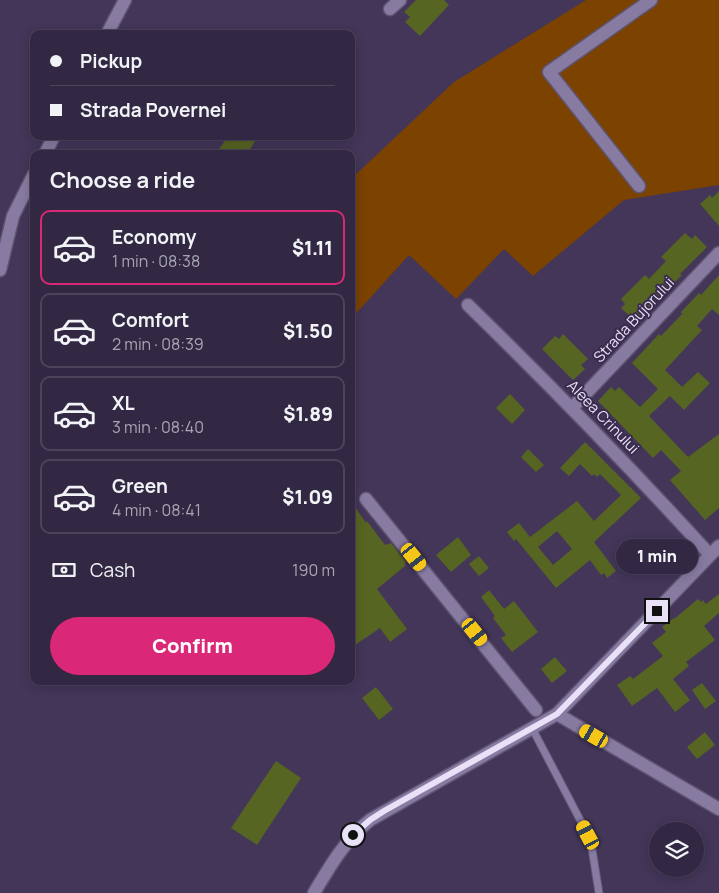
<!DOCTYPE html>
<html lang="en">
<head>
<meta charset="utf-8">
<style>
	:root { --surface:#322843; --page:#3a304a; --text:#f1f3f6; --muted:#a8a6b2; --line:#4d445c; --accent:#db2777 }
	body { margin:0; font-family:Manrope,sans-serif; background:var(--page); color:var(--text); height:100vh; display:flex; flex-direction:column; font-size:19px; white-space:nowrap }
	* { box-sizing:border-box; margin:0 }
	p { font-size:16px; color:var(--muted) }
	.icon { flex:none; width:28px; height:28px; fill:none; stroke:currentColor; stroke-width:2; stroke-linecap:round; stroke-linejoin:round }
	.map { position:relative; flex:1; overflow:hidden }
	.panel { position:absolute; left:30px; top:150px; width:325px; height:535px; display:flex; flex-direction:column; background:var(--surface); border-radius:10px; box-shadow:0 2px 12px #0003,0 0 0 1px var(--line) }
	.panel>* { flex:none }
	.banner { position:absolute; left:30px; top:30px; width:325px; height:110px; border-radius:10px; box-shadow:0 2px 12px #0003,0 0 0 1px var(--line); display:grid; align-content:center; height:110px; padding:0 20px; background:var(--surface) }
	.controls { position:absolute; left:649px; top:822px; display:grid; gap:10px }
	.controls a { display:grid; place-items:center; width:55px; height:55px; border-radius:50%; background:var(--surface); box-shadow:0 2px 12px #0003,0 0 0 1px var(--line); font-size:25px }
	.end { position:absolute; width:22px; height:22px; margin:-11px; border:6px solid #e8e1f7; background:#111; box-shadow:0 0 0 2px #111 }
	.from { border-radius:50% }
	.bubble { position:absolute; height:35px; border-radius:18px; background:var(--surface); box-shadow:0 2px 12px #0003,0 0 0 1px var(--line); font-size:16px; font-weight:800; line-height:35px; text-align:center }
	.car { position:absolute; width:15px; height:30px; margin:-15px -8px; border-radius:6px; box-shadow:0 0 4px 1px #0007; background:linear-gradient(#f5c518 24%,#345 0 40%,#f5c518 0 76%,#345 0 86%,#f5c518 0) }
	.banner b { display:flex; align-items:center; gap:18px; height:48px; font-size:19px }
	.banner b+b { border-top:1px solid var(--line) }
	.banner i { width:12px; height:12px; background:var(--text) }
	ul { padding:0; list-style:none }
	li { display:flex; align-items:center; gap:15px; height:75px; margin:0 10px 8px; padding:0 10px; border:2px solid var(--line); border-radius:10px }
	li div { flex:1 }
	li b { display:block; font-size:19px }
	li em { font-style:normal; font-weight:800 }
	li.on { border-color:var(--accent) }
	li>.icon { width:45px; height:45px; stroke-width:1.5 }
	h2 { padding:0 20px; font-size:22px; line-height:60px }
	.pay { display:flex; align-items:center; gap:12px; height:55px; padding:0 20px; font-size:19px }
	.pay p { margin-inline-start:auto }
	.action { display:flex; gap:10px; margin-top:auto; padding:10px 20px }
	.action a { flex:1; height:58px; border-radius:30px; background:var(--accent); color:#fff; font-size:20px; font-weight:800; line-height:58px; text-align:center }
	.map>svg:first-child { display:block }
	.green { fill:#7b4200 }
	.building { fill:#576522; fill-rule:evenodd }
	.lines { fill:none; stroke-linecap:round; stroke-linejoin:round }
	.lane-casing { stroke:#5f5472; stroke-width:9 }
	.street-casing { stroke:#5f5472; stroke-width:15 }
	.lane { stroke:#887ba2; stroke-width:7 }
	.street { stroke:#887ba2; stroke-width:12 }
	.route { stroke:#e8e1f7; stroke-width:6 }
	.labels { text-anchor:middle; stroke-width:4; stroke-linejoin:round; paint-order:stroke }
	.street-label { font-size:15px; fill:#e8e1f7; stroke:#392c4e }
</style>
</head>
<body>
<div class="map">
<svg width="719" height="893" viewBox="0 0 719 893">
	<rect width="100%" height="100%" fill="#433659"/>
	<path class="green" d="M 586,0 L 719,0 L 719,185 L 624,200 L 533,276 L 504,249 L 456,299 L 409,255 L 351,319 L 351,179 L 454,82 Z"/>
	<path class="building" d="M 416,0 L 444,0 L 449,5 L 420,36 L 405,22 L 410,17 L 404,12 Z
		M 228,136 L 247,136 L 255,141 L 247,154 L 216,154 Z
		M 719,191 L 719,226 L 700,204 L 710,195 L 712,198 Z
		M 685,233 L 692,239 L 695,235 L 707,247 L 680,274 L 682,275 L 635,321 L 621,308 L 625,304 L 621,299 L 645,275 L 649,279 L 666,261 L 661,257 Z
		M 719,275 L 719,315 L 712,309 L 697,326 L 702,330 L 665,370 L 682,387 L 698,372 L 710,383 L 684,410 L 670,396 L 649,416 L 688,457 L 719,434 L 719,508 L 705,520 L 670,480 L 681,471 L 661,450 L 653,458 L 598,401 L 611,387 L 615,391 L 619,387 L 640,407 L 658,389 L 632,363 L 659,334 L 661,336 L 682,314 L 681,312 L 699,293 L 701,295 Z
		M 563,334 L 588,359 L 581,365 L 585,369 L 573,380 L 542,349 L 555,336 L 559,339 Z
		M 510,394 L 525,410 L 512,424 L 496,408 Z
		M 585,442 L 641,498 L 594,542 L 616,571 L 607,578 L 604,573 L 601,575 L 590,560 L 556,588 L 516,539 L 514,541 L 507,532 L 519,523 L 530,537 L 577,501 L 594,521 L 621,495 L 600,474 L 597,477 L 594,474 L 592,476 L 580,464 L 569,476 L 560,468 ZM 557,531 L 572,549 L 553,565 L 538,547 Z
		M 528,449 L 544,465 L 536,472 L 521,457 Z
		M 351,501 L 366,523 L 367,521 L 385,545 L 391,543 L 406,562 L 404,564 L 406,565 L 377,589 L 407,629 L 390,642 L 380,628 L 355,645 L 351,639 Z
		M 458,537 L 471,555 L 451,572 L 436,555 Z
		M 479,556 L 489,568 L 479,576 L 469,564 Z
		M 489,590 L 504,609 L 514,601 L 538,632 L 512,652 L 501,638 L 506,635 L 493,618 L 495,616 L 481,597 Z
		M 719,594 L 719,613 L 704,626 L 715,640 L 686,662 L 689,666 L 673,679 L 690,700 L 675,712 L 657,688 L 632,706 L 617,685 L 630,676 L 633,679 L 663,656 L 652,643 L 666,632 L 662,627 L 674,618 L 674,619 L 698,599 L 701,602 L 703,600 L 706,604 Z
		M 555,657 L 567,671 L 552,683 L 541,669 Z
		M 702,683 L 716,701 L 705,709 L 692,690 Z
		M 376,687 L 393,709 L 379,720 L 362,698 Z
		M 705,732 L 715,745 L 697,759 L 687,747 Z
		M 276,761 L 301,778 L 257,845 L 231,828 Z"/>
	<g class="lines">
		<defs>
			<path id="lane" d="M 532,728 L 588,835 L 592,849 L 599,893"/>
			<path id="street" d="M 390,9 L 400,0
				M 107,34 L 125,0
				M 45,154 L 54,136
				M 639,186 L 549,72 L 651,0
				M 0,270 L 13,216 L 34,174
				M 468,305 C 551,386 632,469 710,555
				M 572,408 L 719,253
				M 366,499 L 536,710
				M 557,714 L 719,809
				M 314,893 C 330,866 345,840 370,820 L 557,714 L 719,546"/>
		</defs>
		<use href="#lane" class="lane-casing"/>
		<use href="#street" class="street-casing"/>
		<use href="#lane" class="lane"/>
		<use href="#street" class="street"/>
	</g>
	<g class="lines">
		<path class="route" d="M 353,835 L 370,820 L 384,811 L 557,714 L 657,611"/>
	</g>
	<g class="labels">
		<g class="street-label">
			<text transform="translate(634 320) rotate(-47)" y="5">Strada Bujorului</text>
			<text transform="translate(603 417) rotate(46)" y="5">Aleea Crinului</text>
		</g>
	</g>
</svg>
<div class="controls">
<a><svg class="icon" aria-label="layers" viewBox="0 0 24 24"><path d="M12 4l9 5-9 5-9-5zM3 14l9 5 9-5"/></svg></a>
</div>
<i class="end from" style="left:353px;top:835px"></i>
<i class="end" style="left:657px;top:611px"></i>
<div class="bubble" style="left:616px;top:539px;width:82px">1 min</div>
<i class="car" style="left:414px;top:557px;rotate:141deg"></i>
<i class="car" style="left:475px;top:632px;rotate:141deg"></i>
<i class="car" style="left:594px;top:736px;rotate:300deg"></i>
<i class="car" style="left:588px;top:835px;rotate:332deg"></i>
<div class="banner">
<b><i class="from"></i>Pickup</b>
<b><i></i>Strada Povernei</b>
</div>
<section class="panel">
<h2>Choose a ride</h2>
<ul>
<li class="on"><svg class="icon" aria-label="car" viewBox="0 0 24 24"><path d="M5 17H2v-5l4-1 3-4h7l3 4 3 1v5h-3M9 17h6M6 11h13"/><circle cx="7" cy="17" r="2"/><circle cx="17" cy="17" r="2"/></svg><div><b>Economy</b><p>1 min · 08:38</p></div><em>$1.11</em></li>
<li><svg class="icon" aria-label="car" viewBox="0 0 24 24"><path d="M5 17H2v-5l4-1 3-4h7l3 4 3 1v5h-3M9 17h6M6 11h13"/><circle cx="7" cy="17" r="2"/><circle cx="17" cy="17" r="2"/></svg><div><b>Comfort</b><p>2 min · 08:39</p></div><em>$1.50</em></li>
<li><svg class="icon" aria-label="car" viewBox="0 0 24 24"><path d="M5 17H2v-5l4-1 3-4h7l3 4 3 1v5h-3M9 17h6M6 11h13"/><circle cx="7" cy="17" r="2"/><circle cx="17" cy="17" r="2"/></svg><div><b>XL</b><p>3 min · 08:40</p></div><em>$1.89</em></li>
<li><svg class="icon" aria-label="car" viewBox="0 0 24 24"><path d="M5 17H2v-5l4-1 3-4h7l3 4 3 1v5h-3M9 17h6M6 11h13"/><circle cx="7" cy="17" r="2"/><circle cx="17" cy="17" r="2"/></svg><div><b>Green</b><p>4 min · 08:41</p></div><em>$1.09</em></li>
</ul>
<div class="pay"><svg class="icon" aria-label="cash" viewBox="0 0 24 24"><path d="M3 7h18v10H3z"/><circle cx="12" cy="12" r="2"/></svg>Cash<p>190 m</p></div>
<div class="action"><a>Confirm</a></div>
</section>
</div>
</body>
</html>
